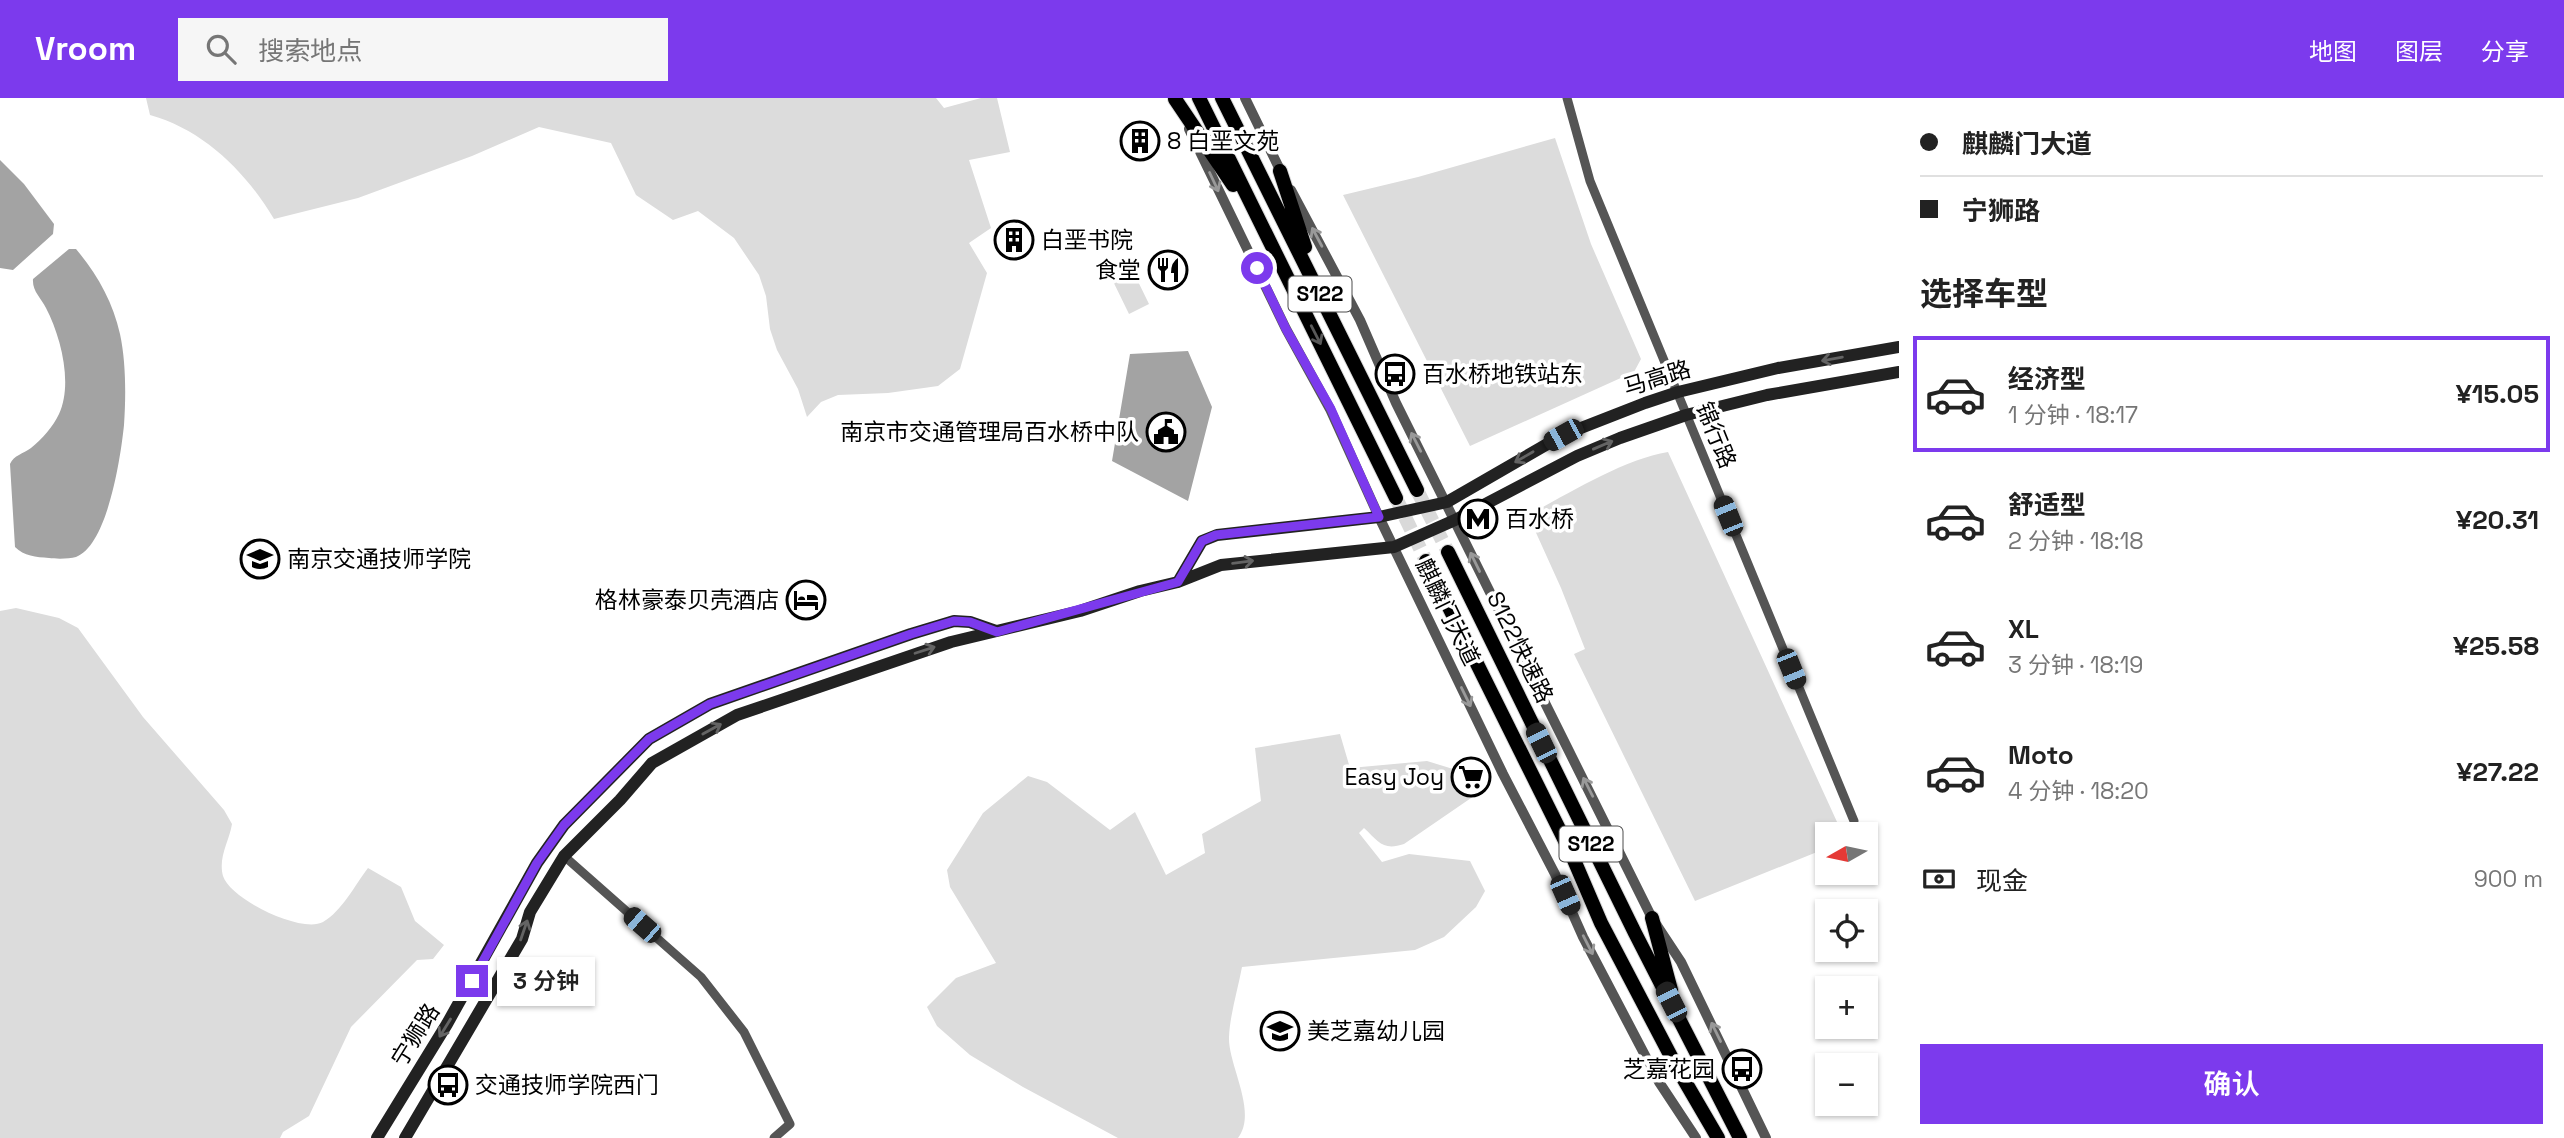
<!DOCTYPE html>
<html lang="zh">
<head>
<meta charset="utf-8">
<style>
	:root { --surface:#fff; --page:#f6f6f6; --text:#222; --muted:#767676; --line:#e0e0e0; --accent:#7c3aed }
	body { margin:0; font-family:"Space Grotesk","Noto Sans SC",sans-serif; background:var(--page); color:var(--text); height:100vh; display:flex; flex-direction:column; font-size:26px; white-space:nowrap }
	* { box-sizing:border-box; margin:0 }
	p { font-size:23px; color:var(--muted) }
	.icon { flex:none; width:38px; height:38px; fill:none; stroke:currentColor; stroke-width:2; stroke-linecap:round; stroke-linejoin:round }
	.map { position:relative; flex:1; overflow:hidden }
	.panel { display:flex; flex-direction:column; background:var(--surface); width:665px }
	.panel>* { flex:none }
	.guide { display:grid; align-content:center; height:154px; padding:0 21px; background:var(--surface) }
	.needle { width:46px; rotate:261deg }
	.buttons { position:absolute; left:1815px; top:724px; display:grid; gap:14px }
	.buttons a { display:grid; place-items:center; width:63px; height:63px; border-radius:0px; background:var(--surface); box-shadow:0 2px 5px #0004; font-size:35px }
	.end { position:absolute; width:32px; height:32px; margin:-16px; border:9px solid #7c3aed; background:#fff; box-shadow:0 0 0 4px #fff }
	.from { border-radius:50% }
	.bubble { position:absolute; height:49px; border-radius:0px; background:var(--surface); box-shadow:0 2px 5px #0004; font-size:23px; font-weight:600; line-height:49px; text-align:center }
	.car { position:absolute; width:21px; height:42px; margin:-21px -10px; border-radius:9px; box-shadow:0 0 5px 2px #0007; background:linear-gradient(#222 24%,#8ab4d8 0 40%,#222 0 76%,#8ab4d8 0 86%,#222 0) }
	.guide b { display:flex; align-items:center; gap:24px; height:66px; font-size:26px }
	.guide b+b { border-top:2px solid var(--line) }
	.guide i { width:18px; height:18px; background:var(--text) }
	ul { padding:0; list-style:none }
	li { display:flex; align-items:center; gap:21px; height:116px; margin:0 14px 10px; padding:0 7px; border:4px solid transparent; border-radius:0px }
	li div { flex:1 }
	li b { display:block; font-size:26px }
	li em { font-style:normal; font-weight:600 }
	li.current { border-color:var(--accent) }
	li>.icon { width:63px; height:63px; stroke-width:1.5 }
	h2 { padding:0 21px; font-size:32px; line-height:84px }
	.pay { display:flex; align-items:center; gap:18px; height:77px; padding:0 21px; font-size:26px }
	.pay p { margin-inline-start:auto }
	.button { display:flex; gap:14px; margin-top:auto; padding:14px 21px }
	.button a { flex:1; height:80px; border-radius:0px; background:var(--accent); color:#fff; font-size:28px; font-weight:600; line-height:80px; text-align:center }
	header { display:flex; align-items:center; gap:42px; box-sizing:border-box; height:98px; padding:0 35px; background:var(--accent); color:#fff }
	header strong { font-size:33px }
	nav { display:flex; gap:38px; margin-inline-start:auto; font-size:24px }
	.search { width:490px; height:63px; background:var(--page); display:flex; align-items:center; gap:18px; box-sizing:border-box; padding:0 24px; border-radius:0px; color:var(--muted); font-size:26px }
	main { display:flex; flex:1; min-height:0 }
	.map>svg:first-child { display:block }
	.green { fill:#dcdcdc }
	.water { fill:#a3a3a3 }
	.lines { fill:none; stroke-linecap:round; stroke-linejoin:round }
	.trunk-tunnel { stroke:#d9d9d9; stroke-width:14; stroke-dasharray:14 7; stroke-linecap:butt }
	.trunk-casing { stroke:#dbdbdb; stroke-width:16 }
	.minor { stroke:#555; stroke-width:9 }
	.tertiary { stroke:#555; stroke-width:10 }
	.secondary { stroke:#222; stroke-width:12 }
	.trunk { stroke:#000; stroke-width:14 }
	.oneway { stroke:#999 }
	.oneway2 { stroke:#595959 }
	.oneway3 { stroke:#646464 }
	.route { stroke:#7c3aed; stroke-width:9 }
	.labels { text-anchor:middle; stroke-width:7; stroke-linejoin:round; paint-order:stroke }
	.shield { fill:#fff; stroke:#4c4c4c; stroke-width:2 }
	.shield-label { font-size:21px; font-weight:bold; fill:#000 }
	.poi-label { font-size:23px; fill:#000; stroke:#fff; text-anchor:start }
	.street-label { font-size:23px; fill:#000; stroke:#fff }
</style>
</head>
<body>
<header>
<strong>Vroom</strong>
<div class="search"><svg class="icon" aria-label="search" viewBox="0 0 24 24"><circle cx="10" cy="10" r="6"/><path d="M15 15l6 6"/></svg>搜索地点</div>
<nav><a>地图</a><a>图层</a><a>分享</a></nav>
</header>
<main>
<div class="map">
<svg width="1899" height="1040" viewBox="0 0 1899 1040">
	<rect width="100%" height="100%" fill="#fff"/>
	<path class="green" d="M 146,0 L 936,0 L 944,10 L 981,0 L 997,0 L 1010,54 L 969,62 L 991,130 L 969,145 L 987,175 L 960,271 L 938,288 L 888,295 L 838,297 L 821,304 L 807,319 L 798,291 L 777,252 L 770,231 L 766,198 L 759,177 L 734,140 L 698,113 L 673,122 L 636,97 L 611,45 L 539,29 L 472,58 L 358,100 L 274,121 C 246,74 204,32 150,17 Z
		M 1555,40 L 1591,146 L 1641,261 L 1634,274 L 1470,348 L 1343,97 L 1418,79 Z
		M 1129,165 L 1149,206 L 1129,216 L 1109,175 Z
		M 1668,354 L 1843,737 L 1827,737 L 1827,750 L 1695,803 L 1574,556 L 1585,551 L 1561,490 L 1528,417 C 1568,396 1624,361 1668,354 Z
		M 16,510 L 59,520 L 78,530 L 143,619 L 224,712 L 232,726 C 229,744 218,759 223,778 C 230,801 301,836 323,824 C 342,813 355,787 368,770 L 401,789 L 415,823 L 444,847 L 433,861 L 417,862 L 351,929 L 309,1018 L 283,1034 L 280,1040 L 0,1040 L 0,513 Z
		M 1340,636 L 1350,670 L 1427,663 L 1453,671 L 1474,698 L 1404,746 C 1383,753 1379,744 1364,730 L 1359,735 L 1382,764 L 1409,756 L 1470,763 L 1485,793 L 1476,809 L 1444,839 L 1415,852 L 1242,869 C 1238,891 1230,916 1229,939 C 1228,967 1258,1014 1238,1040 L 1118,1040 L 1023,989 L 970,957 L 937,928 L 927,909 L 956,880 L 996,865 L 950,789 L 947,772 L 983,715 L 1028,678 L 1047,684 L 1110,732 L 1135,714 L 1166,777 L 1205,755 L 1202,736 L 1261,703 L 1255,650 Z"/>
	<path class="water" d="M 0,62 L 24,86 L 54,126 L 53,136 L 13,172 L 0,170 Z
		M 69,151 L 76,151 C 97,176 113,204 120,236 C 126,264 126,298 124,327 C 121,357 108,447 76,459 C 69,461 56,461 49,460 C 36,459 24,458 15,449 L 10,366 C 14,357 23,356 31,350 C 42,341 53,329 59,316 C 73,286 61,239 46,210 C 41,200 32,193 33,181 Z
		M 1188,253 L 1212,309 L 1188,403 L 1112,363 L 1130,256 Z"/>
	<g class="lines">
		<path class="trunk-tunnel" d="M 1417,392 L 1448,454
			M 1396,400 L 1426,463"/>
		<defs>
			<path id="trunk" d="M 1199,0 L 1396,400
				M 1222,0 L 1417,392
				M 1175,1 L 1233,87
				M 1280,73 L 1305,149
				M 1448,454 L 1635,835 L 1740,1040
				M 1426,463 L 1571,755 L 1601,825 L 1676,968 L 1718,1040
				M 1652,820 L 1671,892"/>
		</defs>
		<use href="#trunk" class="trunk-casing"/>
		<path class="minor" d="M 1567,0 L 1590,83 L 1854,723
			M 564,758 L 701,879 L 744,934 L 790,1026 L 774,1040"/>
		<path class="tertiary" d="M 1245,0 L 1283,78
			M 1189,31 L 1286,231 L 1330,311 L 1379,419 L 1503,676 L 1555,776 L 1583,839 L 1659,984 L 1696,1040
			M 1291,92 L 1360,222 L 1396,305 L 1553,621 L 1652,820 L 1681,864 L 1766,1040"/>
		<path class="secondary" d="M 1178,484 L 1202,443 L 1217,437 L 1379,419 L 1447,404 L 1563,337 L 1645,305 L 1678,294 L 1778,270 L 1899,249
			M 377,1040 L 447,926 L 537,765 L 564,727 L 649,641 L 710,606 L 911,536 L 954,523 L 970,524 L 996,533
			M 405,1040 L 522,841 L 530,814 L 564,758 L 620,702 L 652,665 L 737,617 L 951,544 L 1080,513 L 1140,493 L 1178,484 L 1221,467 L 1394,449 L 1455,422 L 1577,358 L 1620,340 L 1686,317 L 1767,297 L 1899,274"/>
		<use href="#trunk" class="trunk"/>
	</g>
	<defs><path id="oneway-shaft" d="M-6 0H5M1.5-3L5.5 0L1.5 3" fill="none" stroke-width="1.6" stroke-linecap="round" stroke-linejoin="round" transform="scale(1.75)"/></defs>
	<g class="oneway">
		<use href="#oneway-shaft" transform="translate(1214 84) rotate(65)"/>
		<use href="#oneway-shaft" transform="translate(1317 139) rotate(-118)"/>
		<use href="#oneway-shaft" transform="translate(1416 344) rotate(-117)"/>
		<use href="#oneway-shaft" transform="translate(1475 464) rotate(-116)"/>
		<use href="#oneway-shaft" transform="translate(1466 599) rotate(64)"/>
		<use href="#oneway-shaft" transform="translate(1588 689) rotate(-117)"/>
		<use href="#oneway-shaft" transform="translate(1588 847) rotate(63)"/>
		<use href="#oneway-shaft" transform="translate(1716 934) rotate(-116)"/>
	</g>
	<use class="oneway2" href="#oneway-shaft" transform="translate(1316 237) rotate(63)"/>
	<g class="oneway3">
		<use href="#oneway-shaft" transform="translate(1832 261) rotate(170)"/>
		<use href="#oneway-shaft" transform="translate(1603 347) rotate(-23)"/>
		<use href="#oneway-shaft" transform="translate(1524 359) rotate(150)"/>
		<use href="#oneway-shaft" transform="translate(1243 464) rotate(-7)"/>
		<use href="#oneway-shaft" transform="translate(925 552) rotate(-18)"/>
		<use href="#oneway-shaft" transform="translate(712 631) rotate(-29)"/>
		<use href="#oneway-shaft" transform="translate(524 832) rotate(-71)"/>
		<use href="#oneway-shaft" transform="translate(445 930) rotate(122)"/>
	</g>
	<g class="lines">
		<path class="route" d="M 472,883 L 537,765 L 564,727 L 649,641 L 710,606 L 911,536 L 954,523 L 970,524 L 997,534 L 1178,484 L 1202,443 L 1216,437 L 1379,419 L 1331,311 L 1286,231 L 1257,170"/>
	</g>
	<defs>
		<symbol id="building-ring" viewBox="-11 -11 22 22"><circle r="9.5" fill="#fff" stroke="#000" stroke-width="1.5"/><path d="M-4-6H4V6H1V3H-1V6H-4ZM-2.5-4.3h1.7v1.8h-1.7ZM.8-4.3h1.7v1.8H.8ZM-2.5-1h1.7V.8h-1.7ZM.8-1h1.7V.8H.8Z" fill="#000"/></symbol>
		<symbol id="restaurant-ring" viewBox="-11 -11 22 22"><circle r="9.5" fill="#fff" stroke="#000" stroke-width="1.5"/><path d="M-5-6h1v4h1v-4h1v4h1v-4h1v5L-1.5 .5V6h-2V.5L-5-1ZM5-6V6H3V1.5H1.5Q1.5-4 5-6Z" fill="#000"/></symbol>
		<symbol id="bus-ring" viewBox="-11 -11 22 22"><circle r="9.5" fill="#fff" stroke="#000" stroke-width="1.5"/><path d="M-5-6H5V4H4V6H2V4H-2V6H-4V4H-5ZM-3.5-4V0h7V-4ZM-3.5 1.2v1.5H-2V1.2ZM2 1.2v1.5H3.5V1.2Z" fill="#000"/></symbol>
		<symbol id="civic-ring" viewBox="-11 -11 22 22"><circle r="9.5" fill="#fff" stroke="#000" stroke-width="1.5"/><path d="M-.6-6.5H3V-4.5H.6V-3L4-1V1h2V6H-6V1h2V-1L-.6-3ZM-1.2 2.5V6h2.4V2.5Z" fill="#000"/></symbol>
		<symbol id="metro-ring" viewBox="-11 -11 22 22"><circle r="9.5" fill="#fff" stroke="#000" stroke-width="1.5"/><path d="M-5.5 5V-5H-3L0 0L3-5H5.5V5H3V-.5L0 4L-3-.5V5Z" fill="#000"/></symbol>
		<symbol id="university-ring" viewBox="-11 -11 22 22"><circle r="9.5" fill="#fff" stroke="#000" stroke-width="1.5"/><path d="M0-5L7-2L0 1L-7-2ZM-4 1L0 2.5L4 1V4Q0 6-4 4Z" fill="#000"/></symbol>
		<symbol id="hotel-ring" viewBox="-11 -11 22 22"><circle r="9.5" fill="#fff" stroke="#000" stroke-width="1.5"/><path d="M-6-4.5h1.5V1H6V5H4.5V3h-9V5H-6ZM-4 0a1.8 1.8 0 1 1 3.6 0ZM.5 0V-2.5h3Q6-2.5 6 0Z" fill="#000"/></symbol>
		<symbol id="supermarket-ring" viewBox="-11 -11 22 22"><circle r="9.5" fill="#fff" stroke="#000" stroke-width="1.5"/><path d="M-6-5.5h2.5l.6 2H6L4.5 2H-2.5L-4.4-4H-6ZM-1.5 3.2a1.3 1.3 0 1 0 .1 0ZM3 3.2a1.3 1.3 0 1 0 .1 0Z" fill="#000"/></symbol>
		<symbol id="school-ring" viewBox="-11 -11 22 22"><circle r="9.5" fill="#fff" stroke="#000" stroke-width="1.5"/><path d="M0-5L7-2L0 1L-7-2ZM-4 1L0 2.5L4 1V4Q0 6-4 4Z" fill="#000"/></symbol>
	</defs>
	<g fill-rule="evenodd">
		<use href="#building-ring" x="1118" y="21" width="44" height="44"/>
		<use href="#building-ring" x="992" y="120" width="44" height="44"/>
		<use href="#restaurant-ring" x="1146" y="150" width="44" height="44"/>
		<use href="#bus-ring" x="1373" y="254" width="44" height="44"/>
		<use href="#civic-ring" x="1144" y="312" width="44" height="44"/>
		<use href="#metro-ring" x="1456" y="399" width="44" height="44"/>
		<use href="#university-ring" x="238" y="439" width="44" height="44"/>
		<use href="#hotel-ring" x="784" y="480" width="44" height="44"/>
		<use href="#supermarket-ring" x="1449" y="657" width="44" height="44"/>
		<use href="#school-ring" x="1258" y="911" width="44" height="44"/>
		<use href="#bus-ring" x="1720" y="949" width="44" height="44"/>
		<use href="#bus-ring" x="426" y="965" width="44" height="44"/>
	</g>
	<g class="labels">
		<g class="shield">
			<rect x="1288.5" y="178.5" width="63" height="35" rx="5"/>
			<rect x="1559.5" y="728.5" width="63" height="35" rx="5"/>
		</g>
		<g class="shield-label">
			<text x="1320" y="203">S122</text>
			<text x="1591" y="753">S122</text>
		</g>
		<g class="poi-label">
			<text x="1167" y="51">8 白垩文苑</text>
			<text x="1041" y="150">白垩书院</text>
			<text x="1141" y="180" text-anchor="end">食堂</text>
			<text x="1422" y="284">百水桥地铁站东</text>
			<text x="1139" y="342" text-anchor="end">南京市交通管理局百水桥中队</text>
			<text x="1505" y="429">百水桥</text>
			<text x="287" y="469">南京交通技师学院</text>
			<text x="779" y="510" text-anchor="end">格林豪泰贝壳酒店</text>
			<text x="1444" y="687" text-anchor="end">Easy Joy</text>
			<text x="1307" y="941">美芝嘉幼儿园</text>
			<text x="1715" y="979" text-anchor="end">芝嘉花园</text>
			<text x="475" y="995">交通技师学院西门</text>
		</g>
		<g class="street-label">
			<text transform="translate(1657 280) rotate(-17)" y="8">马高路</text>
			<text transform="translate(1716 337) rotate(68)" y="8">锦行路</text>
			<text transform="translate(1448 514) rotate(64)" y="8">麒麟门大道</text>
			<text transform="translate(1520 549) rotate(64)" y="8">S122快速路</text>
			<text transform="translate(415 937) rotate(-58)" y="8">宁狮路</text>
		</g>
	</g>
</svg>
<div class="buttons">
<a><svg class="needle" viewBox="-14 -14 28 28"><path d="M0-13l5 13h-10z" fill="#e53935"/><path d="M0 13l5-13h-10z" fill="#767676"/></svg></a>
<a><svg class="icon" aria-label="locate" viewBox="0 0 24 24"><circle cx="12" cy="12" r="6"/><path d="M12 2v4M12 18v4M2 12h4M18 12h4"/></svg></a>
<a>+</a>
<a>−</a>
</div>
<i class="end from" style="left:1257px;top:170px"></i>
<i class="end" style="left:472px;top:883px"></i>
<div class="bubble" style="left:497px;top:859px;width:98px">3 分钟</div>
<i class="car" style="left:1563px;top:337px;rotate:241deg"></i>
<i class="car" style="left:1728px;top:418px;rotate:338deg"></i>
<i class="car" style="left:1791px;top:571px;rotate:158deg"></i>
<i class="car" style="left:1541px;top:645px;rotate:334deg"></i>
<i class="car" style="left:1565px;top:797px;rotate:156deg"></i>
<i class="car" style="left:642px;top:827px;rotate:311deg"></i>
<i class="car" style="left:1671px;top:904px;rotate:333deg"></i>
</div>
<section class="panel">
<div class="guide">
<b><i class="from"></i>麒麟门大道</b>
<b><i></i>宁狮路</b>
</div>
<h2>选择车型</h2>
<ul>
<li class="current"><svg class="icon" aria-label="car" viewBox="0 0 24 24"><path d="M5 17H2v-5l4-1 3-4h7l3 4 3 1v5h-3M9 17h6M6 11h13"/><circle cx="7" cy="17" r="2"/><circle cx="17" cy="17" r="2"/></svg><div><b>经济型</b><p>1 分钟 · 18:17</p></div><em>¥15.05</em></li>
<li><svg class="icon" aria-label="car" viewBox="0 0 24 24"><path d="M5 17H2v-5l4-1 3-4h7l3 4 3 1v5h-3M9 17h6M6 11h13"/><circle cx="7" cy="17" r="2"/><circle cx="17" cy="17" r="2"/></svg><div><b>舒适型</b><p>2 分钟 · 18:18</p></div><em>¥20.31</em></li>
<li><svg class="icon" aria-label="car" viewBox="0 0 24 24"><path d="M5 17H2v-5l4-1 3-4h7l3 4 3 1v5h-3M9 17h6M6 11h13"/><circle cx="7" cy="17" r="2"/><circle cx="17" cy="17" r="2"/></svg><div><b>XL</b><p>3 分钟 · 18:19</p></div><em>¥25.58</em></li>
<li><svg class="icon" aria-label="car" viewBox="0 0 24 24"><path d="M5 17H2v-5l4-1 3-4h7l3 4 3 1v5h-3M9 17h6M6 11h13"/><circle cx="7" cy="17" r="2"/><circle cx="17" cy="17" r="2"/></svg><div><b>Moto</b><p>4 分钟 · 18:20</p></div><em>¥27.22</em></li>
</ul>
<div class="pay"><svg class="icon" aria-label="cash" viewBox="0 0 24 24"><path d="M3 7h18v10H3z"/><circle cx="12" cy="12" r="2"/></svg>现金<p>900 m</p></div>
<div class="button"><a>确认</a></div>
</section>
</main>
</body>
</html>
